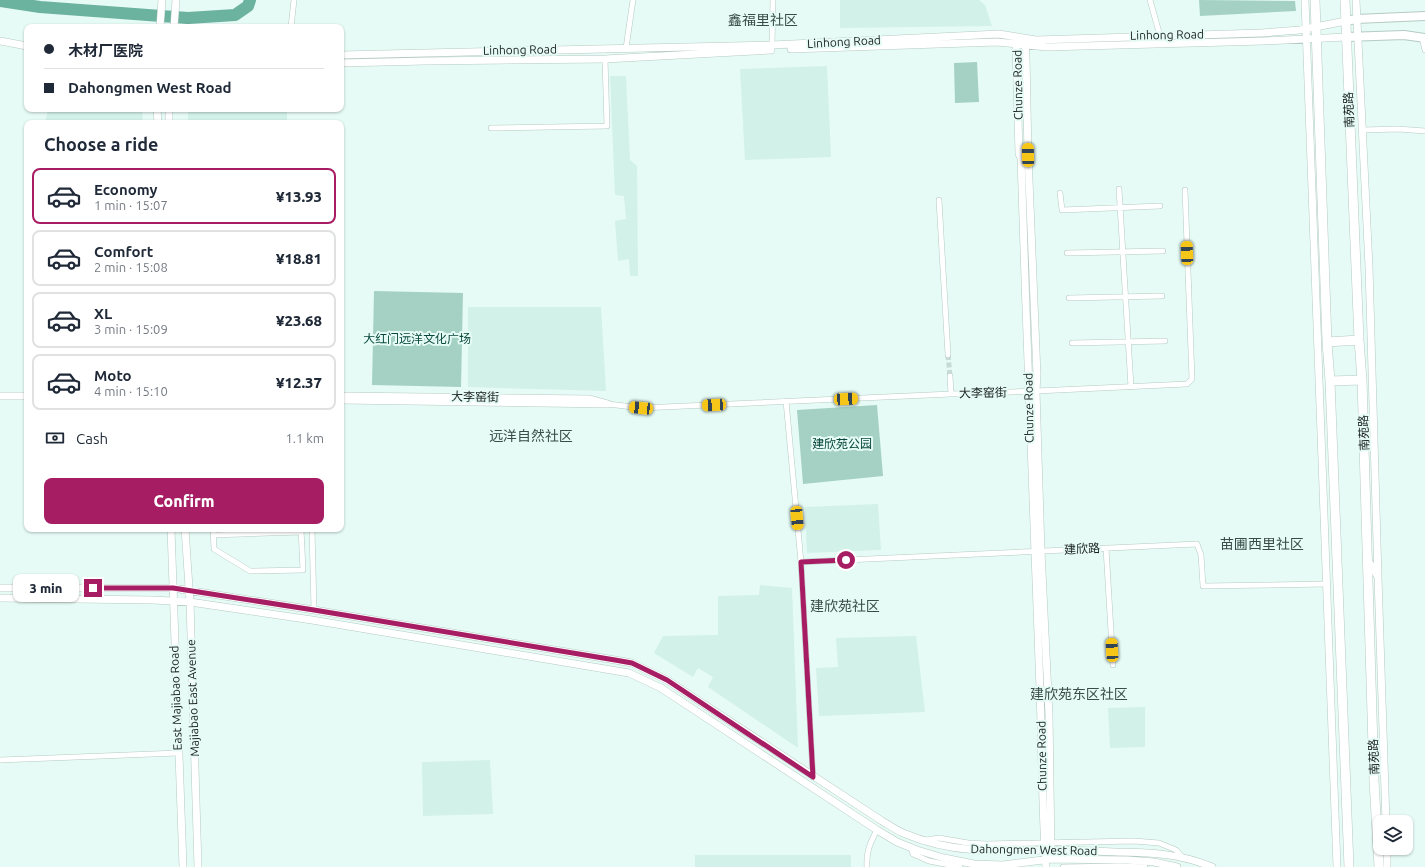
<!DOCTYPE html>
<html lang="en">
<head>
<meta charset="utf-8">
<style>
	:root { --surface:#fff; --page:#f6f6f7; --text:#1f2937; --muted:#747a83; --line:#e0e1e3; --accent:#a61d63 }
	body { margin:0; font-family:Ubuntu,"Noto Sans SC",sans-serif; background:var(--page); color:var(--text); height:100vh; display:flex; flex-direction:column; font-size:15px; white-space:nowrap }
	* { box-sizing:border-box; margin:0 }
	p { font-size:13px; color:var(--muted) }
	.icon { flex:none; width:22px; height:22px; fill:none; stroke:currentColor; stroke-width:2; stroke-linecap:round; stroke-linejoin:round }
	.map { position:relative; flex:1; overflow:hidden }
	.drawer { position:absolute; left:24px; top:120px; width:320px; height:412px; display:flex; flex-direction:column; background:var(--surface); border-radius:8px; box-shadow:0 1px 3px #0004 }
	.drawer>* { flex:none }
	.hud { position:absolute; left:24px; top:24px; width:320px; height:88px; border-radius:8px; box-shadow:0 1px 3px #0004; display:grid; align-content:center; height:88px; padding:0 20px; background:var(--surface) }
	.tools { position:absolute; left:1373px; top:815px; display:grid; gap:8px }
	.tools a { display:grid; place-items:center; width:40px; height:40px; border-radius:8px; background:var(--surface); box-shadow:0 1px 3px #0004; font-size:20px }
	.end { position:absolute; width:18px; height:18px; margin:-9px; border:5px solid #a61d63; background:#fff; box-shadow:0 0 0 2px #fff }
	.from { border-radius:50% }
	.bubble { position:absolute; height:28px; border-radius:8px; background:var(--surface); box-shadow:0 1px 3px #0004; font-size:13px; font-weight:800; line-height:28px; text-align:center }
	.car { position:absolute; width:12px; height:24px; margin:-12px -6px; border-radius:5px; box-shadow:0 0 3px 1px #0007; background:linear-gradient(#f5c518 24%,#345 0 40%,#f5c518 0 76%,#345 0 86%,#f5c518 0) }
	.hud b { display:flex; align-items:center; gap:14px; height:38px; font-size:15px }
	.hud b+b { border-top:1px solid var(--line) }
	.hud i { width:10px; height:10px; background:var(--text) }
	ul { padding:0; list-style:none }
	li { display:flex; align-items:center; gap:12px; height:56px; margin:0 8px 6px; padding:0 12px; border:2px solid var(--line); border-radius:8px }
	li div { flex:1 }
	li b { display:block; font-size:15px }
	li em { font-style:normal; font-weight:800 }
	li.on { border-color:var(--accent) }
	li>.icon { width:36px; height:36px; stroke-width:1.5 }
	h2 { padding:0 20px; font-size:18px; line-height:48px }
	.pay { display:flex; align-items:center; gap:10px; height:44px; padding:0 20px; font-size:15px }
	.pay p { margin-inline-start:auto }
	.cta { display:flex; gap:8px; margin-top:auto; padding:8px 20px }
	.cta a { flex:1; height:46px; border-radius:8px; background:var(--accent); color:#fff; font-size:16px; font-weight:800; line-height:46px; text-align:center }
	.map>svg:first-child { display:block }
	.built { fill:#d2f1e8 }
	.green { fill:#a4d1c4 }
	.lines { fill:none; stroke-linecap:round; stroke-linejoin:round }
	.river { stroke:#6bb29f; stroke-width:12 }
	.street-tunnel { stroke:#c7dad5; stroke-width:5; stroke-dasharray:5 2.5; stroke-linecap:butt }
	.street-casing { stroke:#b5cac3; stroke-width:6 }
	.secondary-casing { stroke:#b5cac3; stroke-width:8 }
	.primary-casing { stroke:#b5cac3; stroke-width:10 }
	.highway-casing { stroke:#b5cac3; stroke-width:10 }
	.street { stroke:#fff; stroke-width:5 }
	.secondary { stroke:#fff; stroke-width:7 }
	.primary { stroke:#fff; stroke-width:8 }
	.highway { stroke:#fff; stroke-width:9 }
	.route { stroke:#a61d63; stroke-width:5 }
	.labels { text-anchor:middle; stroke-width:4; stroke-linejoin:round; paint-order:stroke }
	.street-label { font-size:12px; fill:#181f1d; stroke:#e6fbf5 }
	.park-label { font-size:12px; fill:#07473b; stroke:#e6fbf5 }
	.quarter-label { font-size:14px; fill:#3a4c47; stroke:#e6fbf5 }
</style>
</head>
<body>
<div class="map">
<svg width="1425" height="867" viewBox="0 0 1425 867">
	<rect width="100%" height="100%" fill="#e6fbf5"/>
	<path class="built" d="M 840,0 L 979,0 L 985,5 L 992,26 L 840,28 Z
		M 827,66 L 831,157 L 745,160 L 740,69 Z
		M 610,76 L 626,76 L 630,160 L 637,166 L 638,276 L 630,276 L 629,259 L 618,261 L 615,221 L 626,219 L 624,196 L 615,195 Z
		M 48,109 L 142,109 L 143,123 L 45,123 Z
		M 188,109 L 287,109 L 287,123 L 188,123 Z
		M 468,307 L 601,307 L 606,391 L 468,387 Z
		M 878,504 L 881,550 L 807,553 L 805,507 Z
		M 760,585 L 792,588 L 798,748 L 708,687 L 713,677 L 698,668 L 693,677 L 654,653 L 663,636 L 718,635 L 718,596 L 759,595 Z
		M 916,636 L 925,712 L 819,716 L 816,668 L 838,667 L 836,638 Z
		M 1145,707 L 1145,747 L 1110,748 L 1108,708 Z
		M 490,760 L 493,814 L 423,816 L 422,762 Z
		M 695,855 L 851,855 L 851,867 L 695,867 Z"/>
	<path class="green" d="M 1199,0 L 1295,1 L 1296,11 L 1200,16 Z
		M 977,62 L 979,102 L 955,103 L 954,63 Z
		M 374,291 L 463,293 L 461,387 L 372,385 Z
		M 877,405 L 883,476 L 803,484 L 797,410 Z"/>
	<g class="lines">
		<path class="river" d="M 0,1 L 40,7 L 188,18 L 235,15 L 248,6 L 250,0"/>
		<path class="street-tunnel" d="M 948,355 L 950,376"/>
		<defs>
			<path id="street" d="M 1150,0 L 1160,36
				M 291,27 L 294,0
				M 1422,38 L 1425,50
				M 772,45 L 773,0
				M 626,48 L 633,0
				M 491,128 L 607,126 L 605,59
				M 1362,130 L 1398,129 L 1425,131
				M 1119,189 L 1131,387
				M 1060,193 L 1062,210 L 1160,206
				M 939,200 L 948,355
				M 1067,253 L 1163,251
				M 1069,298 L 1162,296
				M 1072,343 L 1165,341
				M 950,376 L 951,394
				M 786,401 L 801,562 L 813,777
				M 608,404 L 641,408 L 951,394 L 1036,391 L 1187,384 L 1192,379 L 1185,190
				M 213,529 L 214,549 L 250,571 L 303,570 L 301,529
				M 312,529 L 314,610
				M 213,535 L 301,532
				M 1106,548 L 1113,665
				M 801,562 L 1197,544 L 1201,555 L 1203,586 L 1327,584
				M 0,760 L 178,753
				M 926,840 L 939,838 L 968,843 L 987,844 L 1134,841 L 1159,843 L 1176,850 L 1183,858
				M 911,848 L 913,854 L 929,861 L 960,867
				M 867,867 C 866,852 870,843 877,830
				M 1063,867 L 1120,866 L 1145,867"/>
			<path id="secondary" d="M 1305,0 L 1337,867
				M 1356,0 L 1369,267 L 1378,577
				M 160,27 L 162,0
				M 174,27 L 176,0
				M 0,41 L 27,46
				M 1018,42 L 1016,45 L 1019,154 L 1021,158 C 1027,335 1032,512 1040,689 C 1042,748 1042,808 1046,867
				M 1025,43 L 1026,57 L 1028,155 L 1037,375 L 1036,391 L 1041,551 L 1049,715 L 1051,854
				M 791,49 L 997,42 L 1047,47 L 1264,41 L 1346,37
				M 341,55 L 772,45 L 999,34 L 1036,40 L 1261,33 L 1300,30 L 1346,21
				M 341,63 L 426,61 L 605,59 L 771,50
				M 157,109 L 158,123
				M 169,109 L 169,123
				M 0,396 L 27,396
				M 341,396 L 590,399 L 608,404 L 341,400
				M 171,529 L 183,867
				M 185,529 L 190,602 L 198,867
				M 1368,560 L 1378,577 L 1386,822
				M 0,588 L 173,588 L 314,610 L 615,660 L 632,663 L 667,680 L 882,821 C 889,825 896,830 903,833 C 952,854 999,852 1050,850 C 1072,850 1094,851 1117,852 C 1149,852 1182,854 1212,867
				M 0,598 L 153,600 L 190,602 L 312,620 L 629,673 L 661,688 L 877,830 L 897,842 L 917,850 L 944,858 L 974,864 L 1003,865 L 1051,859 L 1127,860 L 1154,862 L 1177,867
				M 1387,848 L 1387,867"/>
			<path id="primary" d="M 1346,21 L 1356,19 L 1425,16
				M 1346,37 L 1404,35 L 1425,38"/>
			<path id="highway" d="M 1315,0 L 1327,342 L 1330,381 L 1349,867
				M 1345,0 L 1359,340 L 1362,380 L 1374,781 L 1379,867
				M 1327,342 L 1359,340
				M 1330,381 L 1362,380"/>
		</defs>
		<use href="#street" class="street-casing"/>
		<use href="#secondary" class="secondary-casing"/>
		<use href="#primary" class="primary-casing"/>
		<use href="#highway" class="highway-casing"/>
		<use href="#street" class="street"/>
		<use href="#secondary" class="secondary"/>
		<use href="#primary" class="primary"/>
		<use href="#highway" class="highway"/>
	</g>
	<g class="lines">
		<path class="route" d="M 93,588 L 173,588 L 314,610 L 615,660 L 632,663 L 667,680 L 813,777 L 801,562 L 846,560"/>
	</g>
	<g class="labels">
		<g class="street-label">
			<text transform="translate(1167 35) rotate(-1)" y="4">Linhong Road</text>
			<text transform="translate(844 42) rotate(-3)" y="4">Linhong Road</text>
			<text transform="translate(520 50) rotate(-1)" y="4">Linhong Road</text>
			<text transform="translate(1018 85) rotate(-91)" y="4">Chunze Road</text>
			<text transform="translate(1349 110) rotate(-92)" y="4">南苑路</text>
			<text transform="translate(983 393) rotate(-1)" y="4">大李窑街</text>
			<text transform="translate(475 397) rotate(1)" y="4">大李窑街</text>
			<text transform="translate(1029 408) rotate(-91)" y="4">Chunze Road</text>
			<text transform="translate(1364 433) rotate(-92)" y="4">南苑路</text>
			<text transform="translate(1082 549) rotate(-3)" y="4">建欣路</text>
			<text transform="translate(176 698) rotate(-92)" y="4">East Majiabao Road</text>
			<text transform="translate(193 698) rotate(-92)" y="4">Majiabao East Avenue</text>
			<text transform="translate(1042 756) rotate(-91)" y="4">Chunze Road</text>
			<text transform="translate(1374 757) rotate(-92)" y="4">南苑路</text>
			<text transform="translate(1034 850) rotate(1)" y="4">Dahongmen West Road</text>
		</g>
		<g class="park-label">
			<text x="417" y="343">大红门远洋文化广场</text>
			<text x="842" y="448">建欣苑公园</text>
		</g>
		<g class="quarter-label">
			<text x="763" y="25">鑫福里社区</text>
			<text x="531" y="441">远洋自然社区</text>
			<text x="1262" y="549">苗圃西里社区</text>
			<text x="845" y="611">建欣苑社区</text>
			<text x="1079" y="699">建欣苑东区社区</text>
		</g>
	</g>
</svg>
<div class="tools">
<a><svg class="icon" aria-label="layers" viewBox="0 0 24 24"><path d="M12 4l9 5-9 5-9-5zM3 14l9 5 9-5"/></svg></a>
</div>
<i class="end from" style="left:846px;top:560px"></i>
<i class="end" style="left:93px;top:588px"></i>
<div class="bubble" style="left:13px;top:574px;width:66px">3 min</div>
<i class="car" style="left:1028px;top:155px;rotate:359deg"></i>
<i class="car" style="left:1187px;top:253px;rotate:358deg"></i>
<i class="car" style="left:846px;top:399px;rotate:87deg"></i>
<i class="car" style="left:714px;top:405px;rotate:267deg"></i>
<i class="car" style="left:641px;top:408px;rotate:276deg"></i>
<i class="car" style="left:797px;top:518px;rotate:175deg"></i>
<i class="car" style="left:1112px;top:650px;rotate:357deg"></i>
<div class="hud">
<b><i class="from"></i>木材厂医院</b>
<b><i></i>Dahongmen West Road</b>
</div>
<section class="drawer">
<h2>Choose a ride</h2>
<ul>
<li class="on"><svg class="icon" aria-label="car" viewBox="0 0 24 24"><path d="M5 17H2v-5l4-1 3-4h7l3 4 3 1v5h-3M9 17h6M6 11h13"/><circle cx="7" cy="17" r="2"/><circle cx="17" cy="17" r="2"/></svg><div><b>Economy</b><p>1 min · 15:07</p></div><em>¥13.93</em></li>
<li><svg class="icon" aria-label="car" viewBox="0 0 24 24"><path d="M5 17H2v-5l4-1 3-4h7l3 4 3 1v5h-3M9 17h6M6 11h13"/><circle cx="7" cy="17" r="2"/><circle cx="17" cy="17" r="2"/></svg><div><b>Comfort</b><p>2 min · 15:08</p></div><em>¥18.81</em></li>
<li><svg class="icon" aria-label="car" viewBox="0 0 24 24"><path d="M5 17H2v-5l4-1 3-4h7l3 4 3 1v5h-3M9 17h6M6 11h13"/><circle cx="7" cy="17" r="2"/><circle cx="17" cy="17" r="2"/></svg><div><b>XL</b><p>3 min · 15:09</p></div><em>¥23.68</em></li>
<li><svg class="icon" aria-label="car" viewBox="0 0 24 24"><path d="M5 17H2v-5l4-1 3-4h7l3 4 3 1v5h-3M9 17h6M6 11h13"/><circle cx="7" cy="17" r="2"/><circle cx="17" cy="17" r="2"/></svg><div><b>Moto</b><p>4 min · 15:10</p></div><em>¥12.37</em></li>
</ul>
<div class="pay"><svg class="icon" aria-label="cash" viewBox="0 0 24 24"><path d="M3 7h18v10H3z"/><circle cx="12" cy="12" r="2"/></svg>Cash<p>1.1 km</p></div>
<div class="cta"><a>Confirm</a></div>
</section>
</div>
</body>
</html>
